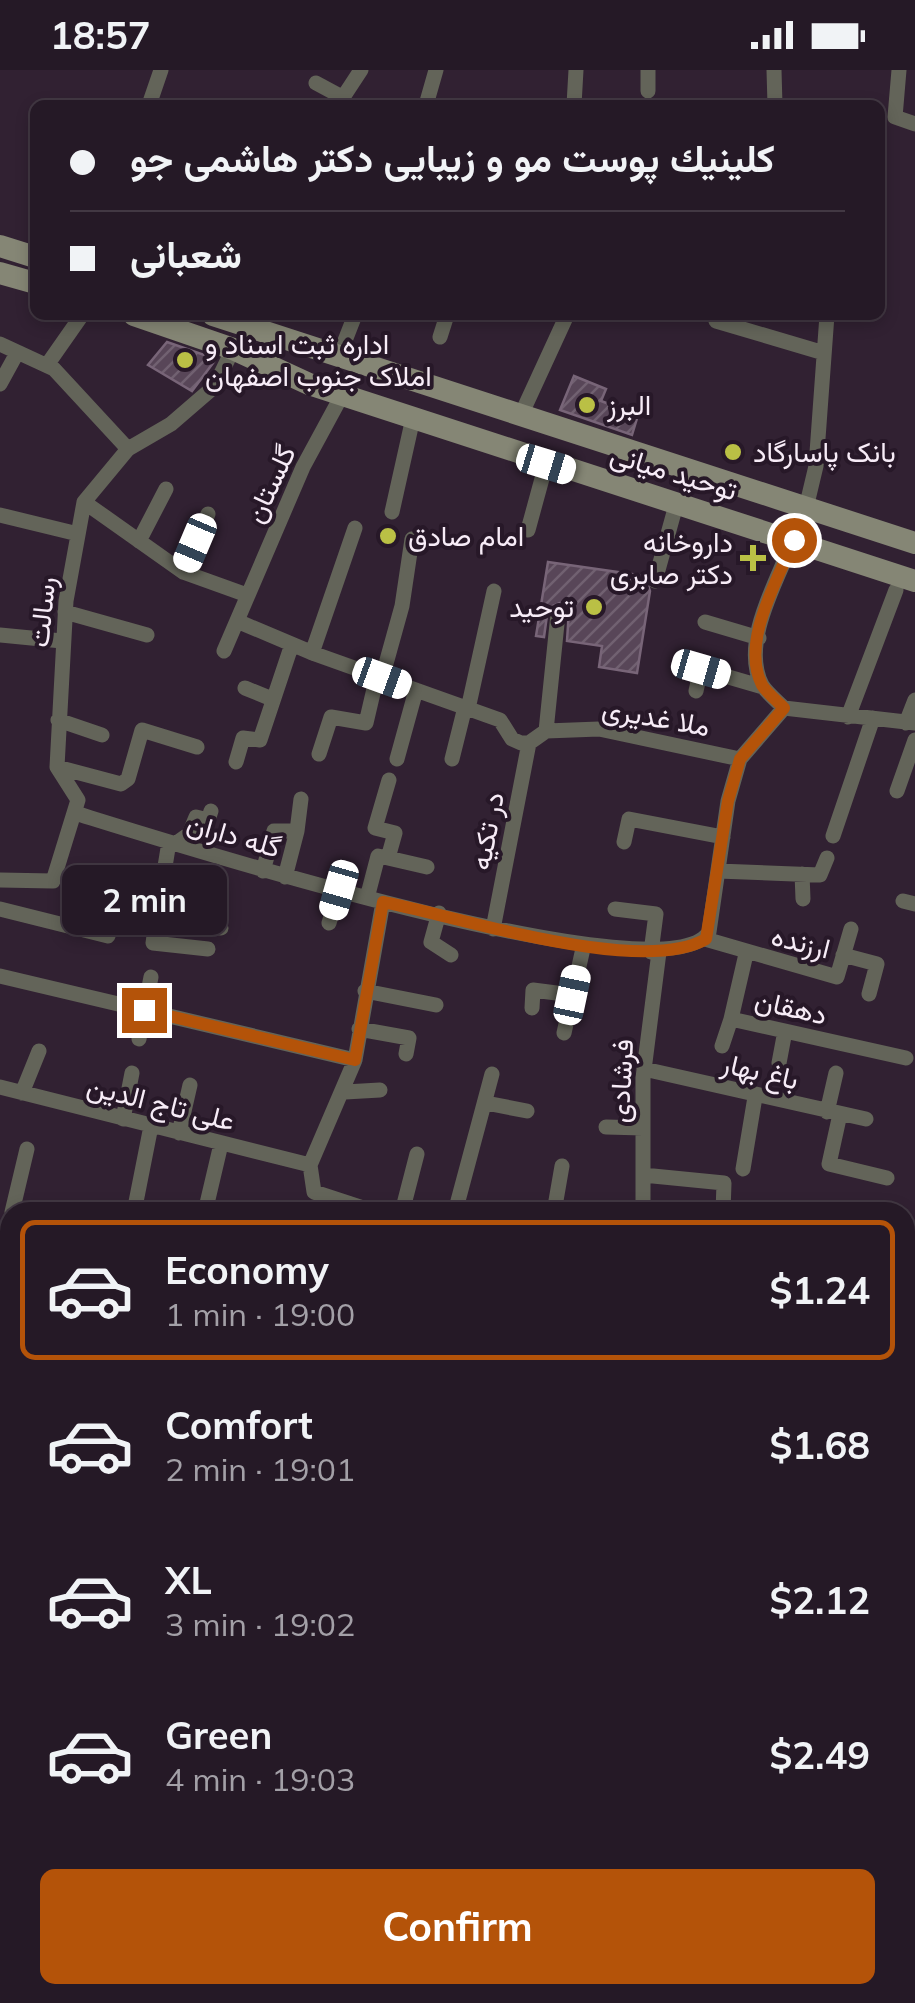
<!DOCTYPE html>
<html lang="en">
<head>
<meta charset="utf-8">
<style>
	:root { --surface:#251926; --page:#312632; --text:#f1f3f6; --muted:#a3a0a7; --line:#423843; --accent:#b45309 }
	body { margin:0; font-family:Mulish,Vazirmatn,sans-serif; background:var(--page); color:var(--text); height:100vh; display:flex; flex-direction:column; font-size:38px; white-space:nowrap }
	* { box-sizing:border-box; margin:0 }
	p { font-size:32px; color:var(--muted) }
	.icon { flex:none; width:55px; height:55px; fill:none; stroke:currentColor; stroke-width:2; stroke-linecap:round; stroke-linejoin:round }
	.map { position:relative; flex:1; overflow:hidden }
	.details { position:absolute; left:0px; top:1132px; width:915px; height:802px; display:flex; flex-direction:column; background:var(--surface); border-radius:30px 30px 0 0; box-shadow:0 5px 15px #0003,0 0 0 2px var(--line) }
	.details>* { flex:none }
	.guide { position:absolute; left:30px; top:30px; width:855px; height:220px; border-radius:15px; box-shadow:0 5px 15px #0003,0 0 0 2px var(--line); display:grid; align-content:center; height:220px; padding:0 40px; background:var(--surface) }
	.end { position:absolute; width:45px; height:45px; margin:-22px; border:12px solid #b45309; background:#fff; box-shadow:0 0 0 5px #fff }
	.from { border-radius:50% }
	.bubble { position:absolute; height:70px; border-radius:15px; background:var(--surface); box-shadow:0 5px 15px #0003,0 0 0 2px var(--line); font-size:32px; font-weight:700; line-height:70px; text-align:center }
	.car { position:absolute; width:30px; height:60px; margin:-30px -15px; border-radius:12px; box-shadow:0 0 8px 2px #0007; background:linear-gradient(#fff 24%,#345 0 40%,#fff 0 76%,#345 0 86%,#fff 0) }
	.guide b { display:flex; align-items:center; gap:35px; height:95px; font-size:38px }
	.guide b+b { border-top:2px solid var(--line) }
	.guide i { width:25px; height:25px; background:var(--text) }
	ul { padding:18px 0 0; list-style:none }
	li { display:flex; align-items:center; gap:30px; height:140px; margin:0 20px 15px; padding:0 20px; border:5px solid transparent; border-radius:15px }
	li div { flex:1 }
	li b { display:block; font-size:38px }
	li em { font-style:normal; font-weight:700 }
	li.current { border-color:var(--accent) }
	li>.icon { width:90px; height:90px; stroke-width:1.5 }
	.cta { display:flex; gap:20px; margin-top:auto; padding:20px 40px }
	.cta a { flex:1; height:115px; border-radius:15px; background:var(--accent); color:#fff; font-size:40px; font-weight:700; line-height:115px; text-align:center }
	.status { display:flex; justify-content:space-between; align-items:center; height:70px; padding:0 50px; background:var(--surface); direction:ltr }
	.status svg { height:28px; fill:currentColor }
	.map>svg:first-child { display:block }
	.building { fill:url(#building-hatch); stroke:#786578; stroke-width:2.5 }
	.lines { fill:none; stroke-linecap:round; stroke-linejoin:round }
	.minor { stroke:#636459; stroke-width:15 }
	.secondary { stroke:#858675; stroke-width:22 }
	.primary { stroke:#9ea08a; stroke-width:25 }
	.route { stroke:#b45309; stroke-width:12 }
	.poi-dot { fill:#bac045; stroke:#271828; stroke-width:4 }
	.labels { text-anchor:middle; stroke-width:8; stroke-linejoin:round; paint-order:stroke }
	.poi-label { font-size:28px; fill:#f7ecf7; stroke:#271828; text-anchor:start }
	.street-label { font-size:28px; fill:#f7ecf7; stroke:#271828 }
</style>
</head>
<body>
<div class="status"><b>18:57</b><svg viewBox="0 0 49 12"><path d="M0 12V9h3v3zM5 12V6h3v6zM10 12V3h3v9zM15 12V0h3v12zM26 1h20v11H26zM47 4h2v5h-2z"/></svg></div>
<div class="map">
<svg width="915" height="1933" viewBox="0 0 915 1933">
	<defs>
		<pattern id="building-hatch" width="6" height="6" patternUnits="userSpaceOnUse" patternTransform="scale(2.5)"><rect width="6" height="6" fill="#584658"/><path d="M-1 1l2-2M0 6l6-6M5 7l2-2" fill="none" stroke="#716171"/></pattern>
	</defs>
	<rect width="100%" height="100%" fill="#312132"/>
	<path class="building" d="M 167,272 L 216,289 L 192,321 L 148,295 Z
		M 574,306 L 606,319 L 601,331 L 638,345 L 632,365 L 560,340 Z
		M 548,492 L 645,506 L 650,521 L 637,603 L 599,597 L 602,576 L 567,571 L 569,540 L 560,533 L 548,538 L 544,567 L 536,566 Z"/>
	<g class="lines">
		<path class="minor" d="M 774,0 L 775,35
			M 899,0 L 895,47 L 915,54
			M 316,13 L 342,27
			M 648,21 L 648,0
			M 149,35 L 161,0
			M 338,35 L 361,0
			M 426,35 L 436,0
			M 574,35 L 576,0
			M 716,251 L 824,283
			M 440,267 L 447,245
			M 0,274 L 54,299 L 128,379
			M 339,286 L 355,245
			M 47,295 L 82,245
			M 0,314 L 17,283
			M 521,345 L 567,245
			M 84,432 L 183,502 L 247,525
			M 806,438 L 816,396 L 827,245
			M 392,442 L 413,348
			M 0,445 L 78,464
			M 528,460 L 546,394
			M 139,471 L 166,419
			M 183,502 L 208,444
			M 655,511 L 676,435
			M 65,542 L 147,565
			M 237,551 L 315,584 L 500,650 L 512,669 L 521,673 L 529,673 L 546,661 L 599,659 L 740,689
			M 705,552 L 759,568
			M 0,565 L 62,571
			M 224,581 L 303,397 L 342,325
			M 312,583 L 355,458
			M 382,608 L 402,536 L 412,469
			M 245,618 L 272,629
			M 696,621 L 701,599 L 763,617
			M 784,638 C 777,631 767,623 762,615 C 740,572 778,510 793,470
			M 784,638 L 915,653
			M 468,639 L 494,521
			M 848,647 L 896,520
			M 58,650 L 102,665
			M 906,653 L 915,630
			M 546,661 L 558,544
			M 319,684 L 331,647 L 366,653 L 377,606
			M 397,689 L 416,620
			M 452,689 L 465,637
			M 236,692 L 243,668 L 260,670 L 292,574
			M 57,697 L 121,714 L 128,709 L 142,660 L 197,677
			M 897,721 L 915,670
			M 75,743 C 156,768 668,932 709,862 L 728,731 L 740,689 L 784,638
			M 833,766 L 873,648
			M 169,772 L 156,852 L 221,858
			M 624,772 L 629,749 L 723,767
			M 175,774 L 189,764 L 196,747 L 208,750 L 211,741
			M 388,788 L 427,797
			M 263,801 L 274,761 L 297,761 L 301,729
			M 718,801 L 820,805 L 827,788
			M 802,804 L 803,829
			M 285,807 L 297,761
			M 0,810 L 53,811 L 78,730 L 57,697 L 66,531 L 84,432 L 128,379 L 171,354 L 215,316 L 233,279
			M 367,828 L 378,786 L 388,788 L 395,763 L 375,758 L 389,710
			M 903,831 L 915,834
			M 0,839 L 108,866
			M 615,839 L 656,844 L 651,882
			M 439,843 L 431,872 L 451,885
			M 156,852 L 153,873 L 208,879
			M 329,853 L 339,820
			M 493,859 L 529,673
			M 705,869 L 837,907 L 851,859
			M 746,884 L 731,949 L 906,988
			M 843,885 L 877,894 L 869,924
			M 0,906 L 355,990
			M 365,921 L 436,935
			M 532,938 L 533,920 L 572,925
			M 359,959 L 409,968 L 406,984
			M 564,963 L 584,874
			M 139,969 L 151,907
			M 722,976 L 731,949
			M 779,993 L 785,961
			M 644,999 L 866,1049
			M 0,1017 L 310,1095
			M 345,1022 L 380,1020
			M 22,1023 L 39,981
			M 486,1033 L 527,1041
			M 827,1042 L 836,1003
			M 840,1044 L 829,1094 L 887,1108
			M 123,1049 L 132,1003
			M 606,1057 L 643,1058
			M 179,1063 L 190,1015
			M 743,1099 L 755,1027
			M 643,1105 L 724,1113 L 723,1142
			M 12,1142 L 27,1079
			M 134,1142 L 151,1056
			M 205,1142 L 221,1074
			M 375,1142 L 314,1122 L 310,1095 L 355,990 L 383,832
			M 402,1142 L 417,1084
			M 455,1142 L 492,1004
			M 554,1142 L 562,1096
			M 643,1142 L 643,1008 L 659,882
			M 0,1193 L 10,1150
			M 0,1206 L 10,1210
			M 905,1253 L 915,1220
			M 905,1301 L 915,1303
			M 905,1489 L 915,1490
			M 0,1579 L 10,1551
			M 0,1852 L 10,1826
			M 144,1933 L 147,1925
			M 245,1933 L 248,1925
			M 717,1933 L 721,1925"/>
		<path class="secondary" d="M 0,176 L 35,187
			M 0,203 L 35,213
			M 134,245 L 233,279 L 309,314 L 915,511
			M 213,245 L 915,473"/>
		<path class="primary" d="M 0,1738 L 10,1742
			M 0,1798 L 10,1802
			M 318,1925 L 338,1933
			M 471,1925 L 491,1933"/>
	</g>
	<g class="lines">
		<path class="route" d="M 144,940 L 355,990 L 383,832 C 457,846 641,907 706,869 L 728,731 L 740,689 L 784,638 C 777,631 767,623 762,615 C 740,572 778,510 794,470"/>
	</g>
	<g class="poi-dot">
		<circle cx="185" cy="290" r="10"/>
		<circle cx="587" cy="335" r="10"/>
		<circle cx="733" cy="382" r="10"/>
		<circle cx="388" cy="466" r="10"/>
		<path d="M748 473h10v10h10v10h-10v10h-10v-10h-10v-10h10z"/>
		<circle cx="594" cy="537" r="10"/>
	</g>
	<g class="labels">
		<g class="poi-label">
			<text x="205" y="284">اداره ثبت اسناد و<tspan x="205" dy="32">املاک جنوب اصفهان</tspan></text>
			<text x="607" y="345">البرز</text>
			<text x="753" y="392">بانک پاسارگاد</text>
			<text x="408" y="476">امام صادق</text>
			<text x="733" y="482" text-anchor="end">داروخانه<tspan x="733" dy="32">دکتر صابری</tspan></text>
			<text x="574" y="547" text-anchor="end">توحید</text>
		</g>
		<g class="street-label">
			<text transform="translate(674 402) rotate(17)" y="10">توحید میانی</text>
			<text transform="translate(270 414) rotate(-65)" y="10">گلستان</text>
			<text transform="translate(42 542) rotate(-84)" y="10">رسالت</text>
			<text transform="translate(656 647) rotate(10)" y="10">ملا غدیری</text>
			<text transform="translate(487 761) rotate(-79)" y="10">در تکیه</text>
			<text transform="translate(234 765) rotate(16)" y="10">گله داران</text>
			<text transform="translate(801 872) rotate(14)" y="10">ارزنده</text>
			<text transform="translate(791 937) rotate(13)" y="10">دهقان</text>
			<text transform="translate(760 1001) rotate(13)" y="10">باغ بهار</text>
			<text transform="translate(621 1011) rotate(-87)" y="10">فرشادی</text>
			<text transform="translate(161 1033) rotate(14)" y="10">علی تاج الدین</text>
		</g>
	</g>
</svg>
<i class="end from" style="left:794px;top:470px"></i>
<i class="end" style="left:144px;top:940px"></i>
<div class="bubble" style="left:62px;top:795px;width:165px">2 min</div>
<i class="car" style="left:546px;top:394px;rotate:107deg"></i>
<i class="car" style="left:195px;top:473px;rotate:203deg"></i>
<i class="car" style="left:701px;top:599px;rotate:106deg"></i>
<i class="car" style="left:382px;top:608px;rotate:110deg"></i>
<i class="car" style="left:339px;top:820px;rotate:196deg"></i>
<i class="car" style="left:572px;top:925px;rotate:12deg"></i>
<div class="guide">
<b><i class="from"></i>كلينيك پوست مو و زيبايى دکتر هاشمی جو</b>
<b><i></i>شعبانی</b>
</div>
<section class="details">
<ul>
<li class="current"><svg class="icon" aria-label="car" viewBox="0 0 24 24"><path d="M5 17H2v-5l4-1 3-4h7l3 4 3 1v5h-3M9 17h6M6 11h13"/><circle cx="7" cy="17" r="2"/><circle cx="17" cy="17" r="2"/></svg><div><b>Economy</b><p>1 min · 19:00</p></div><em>$1.24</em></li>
<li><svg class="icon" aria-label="car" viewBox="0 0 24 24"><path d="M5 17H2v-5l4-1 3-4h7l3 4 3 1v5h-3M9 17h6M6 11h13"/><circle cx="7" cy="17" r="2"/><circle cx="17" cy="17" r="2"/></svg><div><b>Comfort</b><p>2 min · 19:01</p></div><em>$1.68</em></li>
<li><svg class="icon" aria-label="car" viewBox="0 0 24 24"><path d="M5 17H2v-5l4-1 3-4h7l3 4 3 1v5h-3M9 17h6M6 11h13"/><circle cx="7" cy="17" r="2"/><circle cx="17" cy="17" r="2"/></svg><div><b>XL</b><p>3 min · 19:02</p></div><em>$2.12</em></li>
<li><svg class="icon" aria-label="car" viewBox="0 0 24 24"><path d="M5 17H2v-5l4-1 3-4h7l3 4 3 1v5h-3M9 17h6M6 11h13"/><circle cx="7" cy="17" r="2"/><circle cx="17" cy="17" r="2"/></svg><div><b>Green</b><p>4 min · 19:03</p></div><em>$2.49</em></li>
</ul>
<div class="cta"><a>Confirm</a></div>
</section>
</div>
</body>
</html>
